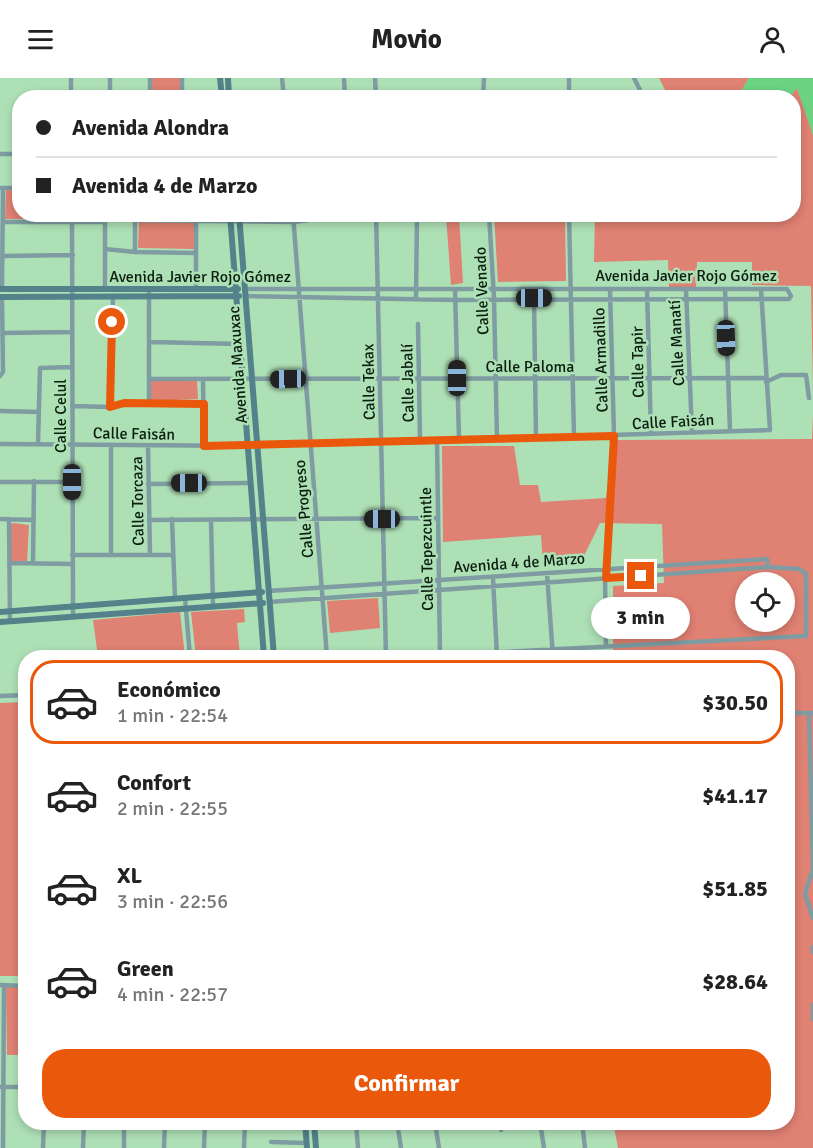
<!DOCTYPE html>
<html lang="es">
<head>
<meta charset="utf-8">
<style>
	:root { --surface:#fff; --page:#f2f2f2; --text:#222; --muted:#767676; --line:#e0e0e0; --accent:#ea580c }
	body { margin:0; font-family:Signika,sans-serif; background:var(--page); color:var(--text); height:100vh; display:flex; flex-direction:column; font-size:22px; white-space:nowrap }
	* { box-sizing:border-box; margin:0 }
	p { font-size:20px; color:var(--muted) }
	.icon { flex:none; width:33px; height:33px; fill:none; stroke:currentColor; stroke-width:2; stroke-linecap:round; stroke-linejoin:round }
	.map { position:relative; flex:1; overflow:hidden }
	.details { position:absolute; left:18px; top:572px; width:777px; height:480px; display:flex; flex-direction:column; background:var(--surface); border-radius:24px; box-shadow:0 3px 9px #0003 }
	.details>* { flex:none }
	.top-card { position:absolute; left:12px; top:12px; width:789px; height:132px; border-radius:24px; box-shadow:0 3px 9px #0003; display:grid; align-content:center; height:132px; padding:0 24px; background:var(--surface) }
	.controls { position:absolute; left:735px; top:494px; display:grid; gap:12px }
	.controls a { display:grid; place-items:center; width:60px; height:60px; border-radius:50%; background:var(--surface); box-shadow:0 3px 9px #0003; font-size:30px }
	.end { position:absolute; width:27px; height:27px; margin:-14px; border:8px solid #ea580c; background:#fff; box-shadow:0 0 0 3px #fff }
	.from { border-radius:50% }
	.bubble { position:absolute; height:42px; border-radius:21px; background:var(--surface); box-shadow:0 3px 9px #0003; font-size:20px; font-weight:700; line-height:42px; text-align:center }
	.car { position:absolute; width:18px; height:36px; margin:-18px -9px; border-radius:8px; box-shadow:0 0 4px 2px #0007; background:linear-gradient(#222 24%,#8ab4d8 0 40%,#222 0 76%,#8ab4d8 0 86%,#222 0) }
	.top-card b { display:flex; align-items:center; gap:21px; height:57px; font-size:22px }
	.top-card b+b { border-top:2px solid var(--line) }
	.top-card i { width:15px; height:15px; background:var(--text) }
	ul { padding:10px 0 0; list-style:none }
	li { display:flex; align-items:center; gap:18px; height:84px; margin:0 12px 9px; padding:0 12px; border:3px solid transparent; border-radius:24px }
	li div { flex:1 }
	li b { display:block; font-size:22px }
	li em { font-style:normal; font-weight:700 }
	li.active { border-color:var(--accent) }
	li>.icon { width:54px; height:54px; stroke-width:1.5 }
	.button { display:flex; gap:12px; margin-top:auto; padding:12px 24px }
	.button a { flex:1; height:69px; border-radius:24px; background:var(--accent); color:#fff; font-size:24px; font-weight:700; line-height:69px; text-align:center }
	header { display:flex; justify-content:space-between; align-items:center; height:78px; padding:0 24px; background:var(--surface); font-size:27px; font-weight:700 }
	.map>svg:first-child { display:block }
	.green { fill:#df8173; fill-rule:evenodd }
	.water { fill:#6cd383 }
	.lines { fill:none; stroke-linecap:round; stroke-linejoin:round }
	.street { stroke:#7e9ca1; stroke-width:4.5 }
	.secondary { stroke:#53828a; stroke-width:6 }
	.route { stroke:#ea580c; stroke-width:8 }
	.labels { text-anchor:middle; stroke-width:5; stroke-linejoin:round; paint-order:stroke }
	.street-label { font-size:16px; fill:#0a1d0f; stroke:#aee0b6 }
</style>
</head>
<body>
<header><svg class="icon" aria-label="menu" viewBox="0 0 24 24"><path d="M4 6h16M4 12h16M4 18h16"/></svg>Movio<svg class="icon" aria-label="person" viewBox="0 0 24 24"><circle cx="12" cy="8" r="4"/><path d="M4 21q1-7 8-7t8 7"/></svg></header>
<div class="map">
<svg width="813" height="1070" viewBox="0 0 813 1070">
	<rect width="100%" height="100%" fill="#aee0b6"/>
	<path class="green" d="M 152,0 L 180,0 L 180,19 L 152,19 Z
		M 659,0 L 749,0 L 738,19 L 669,20 Z
		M 797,9 L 813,57 L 813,313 L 811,208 L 752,207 L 752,184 L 697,184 L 696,209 L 669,210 L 668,182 L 594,184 L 595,137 L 794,136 L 794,20 L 790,19 Z
		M 6,112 L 19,113 L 20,136 L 34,137 L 34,141 L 5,141 Z
		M 446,137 L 459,137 L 463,205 L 451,207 Z
		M 494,137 L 565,137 L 566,203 L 498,204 Z
		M 139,144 L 194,145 L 194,171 L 138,170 Z
		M 151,303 L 197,303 L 198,321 L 150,323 Z
		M 813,337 L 813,1070 L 618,1070 L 613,1044 L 788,1044 L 788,579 L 613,579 L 613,508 L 664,505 L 662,446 L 600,445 L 581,484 L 543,488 L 541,457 L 443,464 L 442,368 L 514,368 L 520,407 L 538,407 L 541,424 L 606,420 L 614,362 L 812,361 ZM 746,504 L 784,504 L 784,543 L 746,543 Z
		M 14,445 L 29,447 L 27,484 L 9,483 L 10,446 Z
		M 378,520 L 380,550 L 330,555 L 327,523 Z
		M 244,531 L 245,544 L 237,545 L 240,579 L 196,579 L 191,534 Z
		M 180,534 L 185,579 L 98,579 L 93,542 Z
		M 25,624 L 25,898 L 0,898 L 0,625 Z
		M 6,909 L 25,909 L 25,977 L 7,977 Z"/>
	<path class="water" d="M 749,0 L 813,0 L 813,57 L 797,10 L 790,19 L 738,19 Z"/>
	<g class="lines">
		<path class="street" d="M 110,0 L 110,20
			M 282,0 L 284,20
			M 344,0 L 345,20
			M 375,0 L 376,20
			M 634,0 L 644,20
			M 71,20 L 71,0
			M 150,20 L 150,0
			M 182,20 L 182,0
			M 483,20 L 484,0
			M 569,20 L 569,0
			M 0,76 L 20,76
			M 0,110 L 20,110
			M 72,136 L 73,538
			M 293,136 L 327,579
			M 376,136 L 386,579
			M 489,136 L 494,220 L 497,360
			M 569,136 L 574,359
			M 135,142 L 293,144 L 325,140 L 376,140
			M 3,144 L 105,144
			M 105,171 L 135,174 L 196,175
			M 135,174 L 135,136
			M 3,178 L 73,177
			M 2,211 L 3,110
			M 105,211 L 105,136
			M 149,211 L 149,326
			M 196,211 L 196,142
			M 245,211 L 787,211 L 791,218 L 789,221 L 456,222 L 246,218
			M 455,211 L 459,362
			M 647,211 L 651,356
			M 725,211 L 730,353
			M 686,212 L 692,354
			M 534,220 L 536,360
			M 416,221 L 417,136
			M 418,246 L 420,363
			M 3,255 L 72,254
			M 150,264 L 240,266
			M 0,298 L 3,294 L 2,219
			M 150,301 L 766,300
			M 203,303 L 204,368
			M 766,304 L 781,297 L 806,297 L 809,320
			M 72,328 L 110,329 L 124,325 L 204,326
			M 110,329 L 113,218
			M 0,333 L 39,334
			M 437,363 L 440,576
			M 0,366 L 257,368 L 770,352 L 761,211
			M 38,366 L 40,290 L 72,289
			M 111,367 L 111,477
			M 148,368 L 150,477
			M 0,404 L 72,404
			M 148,406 L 250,405
			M 0,441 L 34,442
			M 9,441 L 10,543
			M 172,441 L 175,521
			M 149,442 L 437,440
			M 211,442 L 213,528
			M 72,477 L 173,477
			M 33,484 L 34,403
			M 9,485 L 72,486
			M 547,496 L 553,579
			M 493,500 L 497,579
			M 268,513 L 767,481 L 768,489 L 269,524
			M 185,520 L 190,579
			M 606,568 L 605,500 L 614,358 L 610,211
			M 410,579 L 806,558 L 806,496 L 799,491 L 768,489
			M 0,618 L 26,617
			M 788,635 L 813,635
			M 809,635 L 813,790
			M 813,791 L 805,816 L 813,840
			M 813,869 L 813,874
			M 0,907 L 26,908
			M 813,927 L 813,941
			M 0,1009 L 26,1009
			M 356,1044 L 358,1070
			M 397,1044 L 401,1070
			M 435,1044 L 439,1070
			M 500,1044 L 501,1052
			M 540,1044 L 544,1070
			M 582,1044 L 585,1070
			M 271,1064 L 307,1065
			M 3,1070 L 4,907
			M 43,1070 L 44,1044
			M 83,1070 L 84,1044
			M 124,1070 L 124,1044
			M 164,1070 L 165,1044
			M 204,1070 L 205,1044
			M 244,1070 L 245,1044"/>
		<path class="secondary" d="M 220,0 L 222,20
			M 228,0 L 229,20
			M 230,136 L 264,579
			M 239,136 L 274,579
			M 0,211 L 238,211
			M 0,219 L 239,218
			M 0,534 L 262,514
			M 0,544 L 263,525
			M 305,1044 L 307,1070
			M 314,1044 L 316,1070"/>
	</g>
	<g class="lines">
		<path class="route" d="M 112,244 L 110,329 L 124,325 L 204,326 L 204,368 L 614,358 L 606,500 L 641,498"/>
	</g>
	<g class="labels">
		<g class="street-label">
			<text x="686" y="203">Avenida Javier Rojo Gómez</text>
			<text x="200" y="204">Avenida Javier Rojo Gómez</text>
			<text transform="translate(481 213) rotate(-92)" y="6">Calle Venado</text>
			<text transform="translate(676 265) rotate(-93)" y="6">Calle Manatí</text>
			<text transform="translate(600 282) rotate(-92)" y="6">Calle Armadillo</text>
			<text transform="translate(637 284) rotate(-91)" y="6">Calle Tapir</text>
			<text transform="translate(237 287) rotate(-94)" y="6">Avenida Maxuxac</text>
			<text x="530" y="294">Calle Paloma</text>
			<text transform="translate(368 304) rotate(-91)" y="6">Calle Tekax</text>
			<text transform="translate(407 305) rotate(-91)" y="6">Calle Jabalí</text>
			<text transform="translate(60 338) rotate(-90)" y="6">Calle Celul</text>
			<text transform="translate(673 343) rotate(-3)" y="6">Calle Faisán</text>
			<text transform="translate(134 355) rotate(1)" y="6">Calle Faisán</text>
			<text transform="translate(137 423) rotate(-91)" y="6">Calle Torcaza</text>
			<text transform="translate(303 431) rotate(-95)" y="6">Calle Progreso</text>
			<text transform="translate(426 471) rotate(-91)" y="6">Calle Tepezcuintle</text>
			<text transform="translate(519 484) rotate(-4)" y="6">Avenida 4 de Marzo</text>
		</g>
	</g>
</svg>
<div class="controls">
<a><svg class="icon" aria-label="locate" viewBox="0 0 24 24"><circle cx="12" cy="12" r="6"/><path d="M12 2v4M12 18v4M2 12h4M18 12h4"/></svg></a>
</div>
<i class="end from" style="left:112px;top:244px"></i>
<i class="end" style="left:641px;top:498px"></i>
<div class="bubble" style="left:591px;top:519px;width:99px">3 min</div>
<i class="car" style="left:534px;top:220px;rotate:90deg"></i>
<i class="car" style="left:726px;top:260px;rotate:178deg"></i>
<i class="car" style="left:457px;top:300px;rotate:0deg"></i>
<i class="car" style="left:288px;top:301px;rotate:269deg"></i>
<i class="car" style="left:72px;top:404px;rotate:180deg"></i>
<i class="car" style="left:189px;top:405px;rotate:270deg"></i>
<i class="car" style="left:382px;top:441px;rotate:270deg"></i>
<div class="top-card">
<b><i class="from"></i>Avenida Alondra</b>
<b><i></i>Avenida 4 de Marzo</b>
</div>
<section class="details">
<ul>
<li class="active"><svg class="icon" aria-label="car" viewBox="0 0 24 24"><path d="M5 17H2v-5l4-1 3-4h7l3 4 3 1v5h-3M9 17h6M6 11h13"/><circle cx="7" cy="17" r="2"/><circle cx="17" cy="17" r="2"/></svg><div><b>Económico</b><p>1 min · 22:54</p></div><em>$30.50</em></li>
<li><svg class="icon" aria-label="car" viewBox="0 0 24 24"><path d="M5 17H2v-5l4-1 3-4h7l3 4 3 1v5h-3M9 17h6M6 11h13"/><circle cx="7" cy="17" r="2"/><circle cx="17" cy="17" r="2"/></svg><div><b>Confort</b><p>2 min · 22:55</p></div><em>$41.17</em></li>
<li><svg class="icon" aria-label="car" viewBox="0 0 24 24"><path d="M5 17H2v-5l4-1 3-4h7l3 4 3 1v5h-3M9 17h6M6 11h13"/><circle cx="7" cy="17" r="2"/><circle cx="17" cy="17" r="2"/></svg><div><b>XL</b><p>3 min · 22:56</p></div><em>$51.85</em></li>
<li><svg class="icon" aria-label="car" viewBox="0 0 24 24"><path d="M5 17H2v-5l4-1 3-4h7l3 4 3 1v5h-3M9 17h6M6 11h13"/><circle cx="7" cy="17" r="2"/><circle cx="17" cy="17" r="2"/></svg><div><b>Green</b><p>4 min · 22:57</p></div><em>$28.64</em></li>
</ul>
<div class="button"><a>Confirmar</a></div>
</section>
</div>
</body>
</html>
